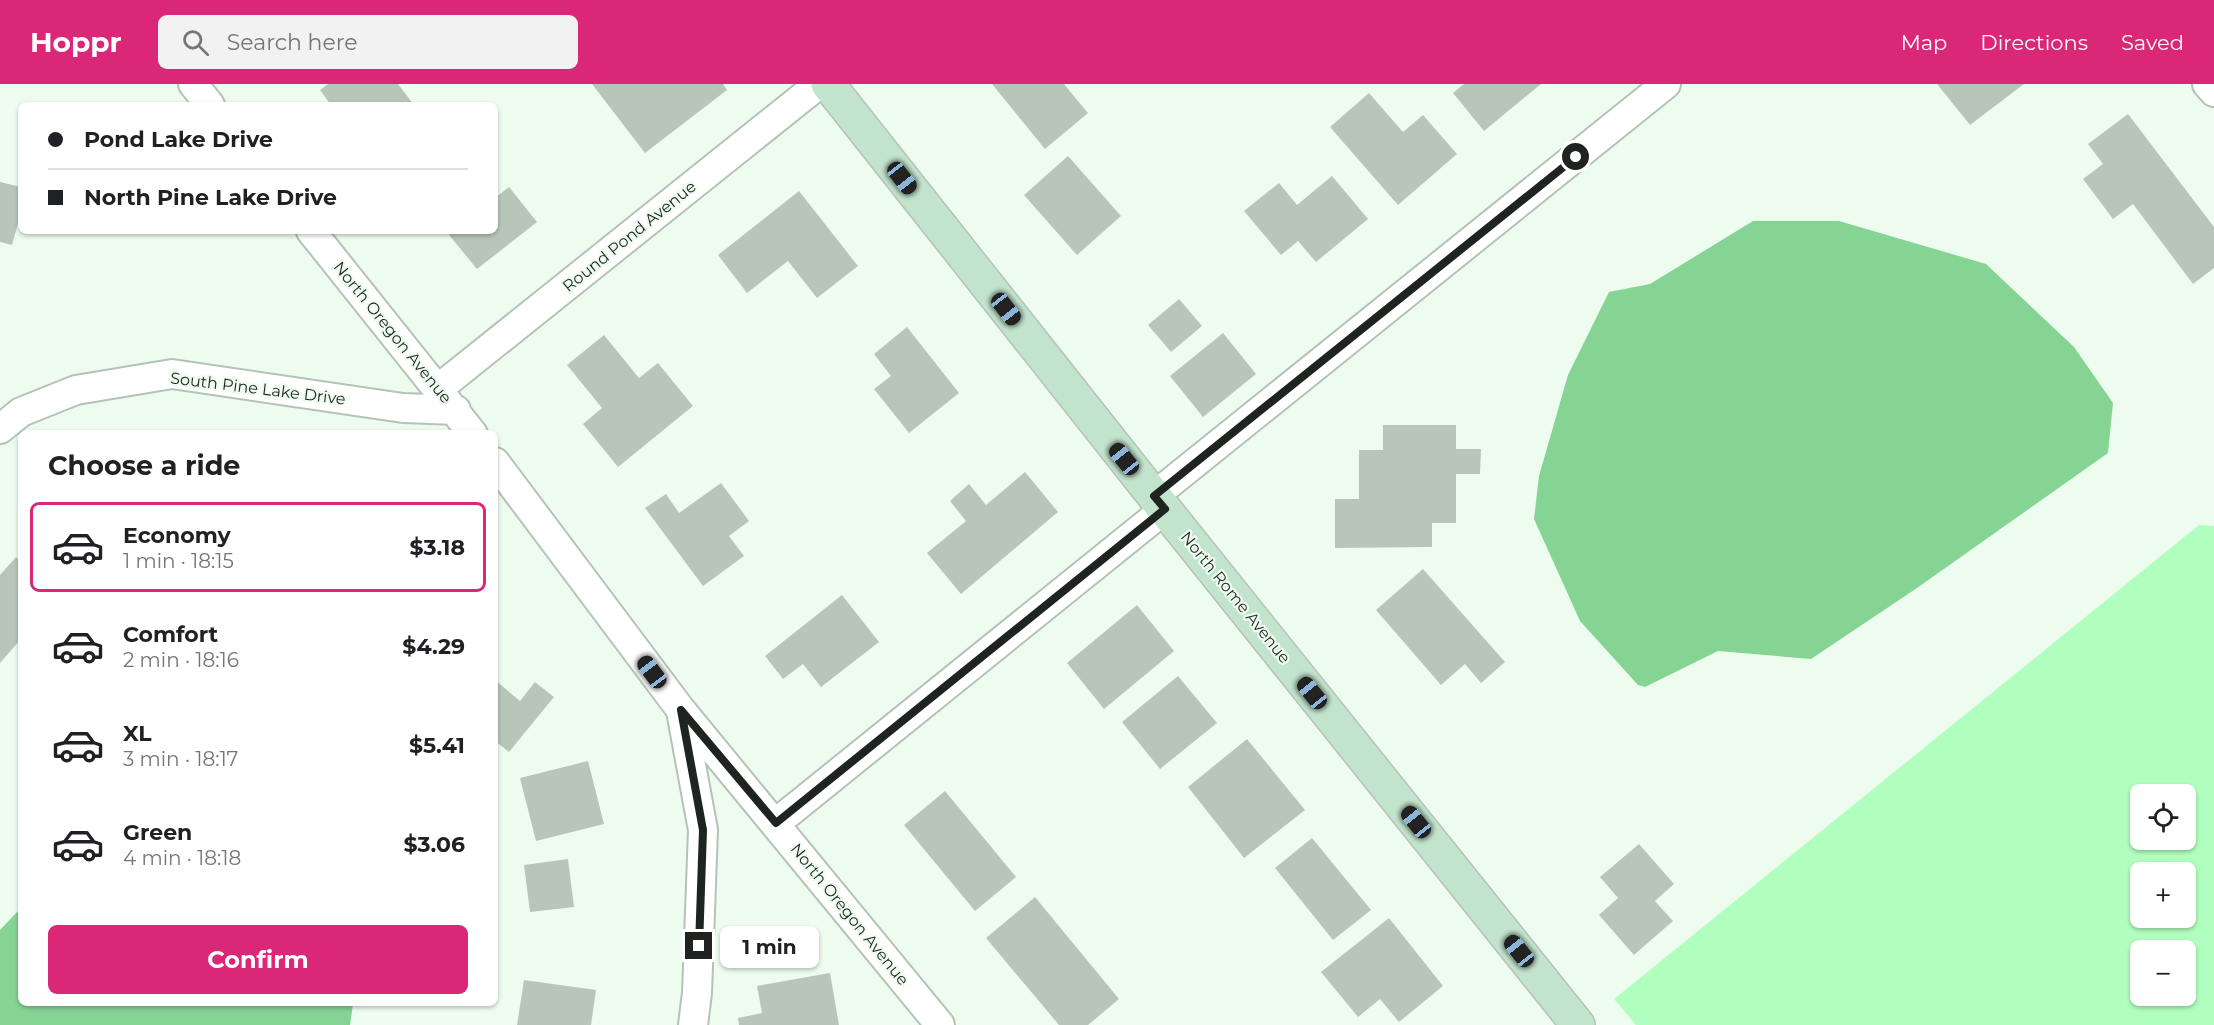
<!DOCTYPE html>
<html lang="en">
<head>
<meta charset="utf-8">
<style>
	:root { --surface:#fff; --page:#f2f2f2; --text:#202124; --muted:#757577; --line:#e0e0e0; --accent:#db2777 }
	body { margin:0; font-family:Montserrat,sans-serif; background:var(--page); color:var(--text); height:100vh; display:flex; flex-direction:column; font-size:22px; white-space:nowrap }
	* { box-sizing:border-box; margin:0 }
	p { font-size:20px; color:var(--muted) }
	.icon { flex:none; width:33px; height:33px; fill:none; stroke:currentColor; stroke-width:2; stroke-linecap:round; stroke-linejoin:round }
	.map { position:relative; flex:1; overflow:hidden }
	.sheet { position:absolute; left:18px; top:346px; width:480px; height:576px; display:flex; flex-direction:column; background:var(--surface); border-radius:9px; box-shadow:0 2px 4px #0004 }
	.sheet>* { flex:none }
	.banner { position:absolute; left:18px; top:18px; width:480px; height:132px; border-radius:9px; box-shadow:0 2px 4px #0004; display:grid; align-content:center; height:132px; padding:0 30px; background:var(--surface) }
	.controls { position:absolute; left:2130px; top:700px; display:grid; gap:12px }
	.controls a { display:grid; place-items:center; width:66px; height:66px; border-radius:9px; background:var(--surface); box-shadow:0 2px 4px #0004; font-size:30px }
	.end { position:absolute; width:27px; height:27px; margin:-14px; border:8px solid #1f2420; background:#fff; box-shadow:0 0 0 3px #fff }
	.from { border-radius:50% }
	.bubble { position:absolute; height:42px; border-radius:9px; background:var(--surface); box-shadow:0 2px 4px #0004; font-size:20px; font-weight:700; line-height:42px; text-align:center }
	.car { position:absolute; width:18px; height:36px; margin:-18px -9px; border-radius:8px; box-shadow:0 0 4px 2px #0007; background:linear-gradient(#222 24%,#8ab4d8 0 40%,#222 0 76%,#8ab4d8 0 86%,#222 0) }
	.banner b { display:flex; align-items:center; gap:21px; height:57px; font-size:22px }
	.banner b+b { border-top:2px solid var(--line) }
	.banner i { width:15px; height:15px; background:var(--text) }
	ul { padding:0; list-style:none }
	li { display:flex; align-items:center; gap:18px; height:90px; margin:0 12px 9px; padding:0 18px; border:3px solid transparent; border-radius:9px }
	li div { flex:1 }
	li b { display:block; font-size:22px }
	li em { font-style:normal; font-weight:700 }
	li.on { border-color:var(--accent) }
	li>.icon { width:54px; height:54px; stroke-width:1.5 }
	h2 { padding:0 30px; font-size:27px; line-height:72px }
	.button { display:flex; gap:12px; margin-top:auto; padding:12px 30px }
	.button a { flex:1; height:69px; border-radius:9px; background:var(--accent); color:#fff; font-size:24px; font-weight:700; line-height:69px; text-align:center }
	header { display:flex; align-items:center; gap:36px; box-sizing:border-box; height:84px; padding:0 30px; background:var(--accent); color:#fff }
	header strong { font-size:28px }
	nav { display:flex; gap:33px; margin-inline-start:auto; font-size:21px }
	.search { width:420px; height:54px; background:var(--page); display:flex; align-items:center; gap:15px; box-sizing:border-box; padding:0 21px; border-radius:9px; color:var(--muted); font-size:22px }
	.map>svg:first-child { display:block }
	.green { fill:#b1ffbf; fill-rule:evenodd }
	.water { fill:#85d494 }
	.building { fill:#b8c6ba }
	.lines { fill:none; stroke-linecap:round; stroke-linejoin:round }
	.street-casing { stroke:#b5c3b7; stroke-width:32 }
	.secondary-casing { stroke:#b5c3b7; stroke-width:36 }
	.street { stroke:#fff; stroke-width:28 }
	.secondary { stroke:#c2e3cc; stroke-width:33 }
	.route { stroke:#1f2420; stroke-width:8 }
	.labels { text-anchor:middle; stroke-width:4.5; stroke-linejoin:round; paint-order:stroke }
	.street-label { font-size:16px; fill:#1f2420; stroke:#eefcf0 }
</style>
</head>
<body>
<header>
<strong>Hoppr</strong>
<div class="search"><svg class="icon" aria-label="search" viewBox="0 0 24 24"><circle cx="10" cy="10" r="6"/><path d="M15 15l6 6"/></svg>Search here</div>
<nav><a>Map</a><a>Directions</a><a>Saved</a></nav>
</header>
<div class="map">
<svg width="2214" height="941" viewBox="0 0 2214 941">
	<rect width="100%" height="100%" fill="#eefcf0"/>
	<path class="green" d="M 2199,441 L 2214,442 L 2214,941 L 1636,941 L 1614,915 ZM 2140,711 L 2186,711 L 2186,756 L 2140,756 ZM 2140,789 L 2186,789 L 2186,834 L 2140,834 ZM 2140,867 L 2186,867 L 2186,912 L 2140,912 Z"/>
	<path class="water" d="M 1753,137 L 1839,137 L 1986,180 L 2074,263 L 2113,319 L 2108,369 L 1917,504 L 1811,575 L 1718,567 L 1645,603 L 1638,601 L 1580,537 L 1534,435 L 1539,392 L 1568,291 L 1609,208 L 1650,200 Z
		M 21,814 L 21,920 L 353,920 L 350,941 L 0,941 L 0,846 L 20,825 Z"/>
	<path class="building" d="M 328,0 L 398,0 L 414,21 L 331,21 L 320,6 Z
		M 592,0 L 723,0 L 727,6 L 645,69 Z
		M 992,0 L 1064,0 L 1088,29 L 1045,65 Z
		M 1464,0 L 1541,0 L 1484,47 L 1453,9 Z
		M 1937,0 L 2024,0 L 1970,41 Z
		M 1369,9 L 1403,48 L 1423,31 L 1457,70 L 1398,121 L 1330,43 Z
		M 2128,30 L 2214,143 L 2214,184 L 2193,200 L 2133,120 L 2113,135 L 2083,95 L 2103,80 L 2088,60 Z
		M 1068,72 L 1121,132 L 1077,171 L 1024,111 Z
		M 1332,92 L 1368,135 L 1316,178 L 1298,157 L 1281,171 L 1244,127 L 1279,99 L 1297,121 Z
		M 0,98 L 21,103 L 21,129 L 12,161 L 0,158 Z
		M 509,103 L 537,138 L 477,185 L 449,151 L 454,147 L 495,147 L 495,114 Z
		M 799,107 L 858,182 L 817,214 L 788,177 L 747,209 L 718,171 Z
		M 1179,215 L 1202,242 L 1171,268 L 1148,241 Z
		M 907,243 L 959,309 L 909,349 L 874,305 L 891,292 L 874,270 Z
		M 1223,249 L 1256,290 L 1203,333 L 1170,292 Z
		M 604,251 L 639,294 L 658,279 L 693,322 L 618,383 L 583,340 L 602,324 L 567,281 Z
		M 1383,341 L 1456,341 L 1456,365 L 1481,365 L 1480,390 L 1456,390 L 1456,439 L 1432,439 L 1432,463 L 1335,464 L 1335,415 L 1359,415 L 1359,366 L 1383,366 Z
		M 1025,388 L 1058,428 L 961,510 L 927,469 L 966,437 L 950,417 L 969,400 L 986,421 Z
		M 721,399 L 749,437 L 729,452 L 744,472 L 703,502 L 645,424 L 666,410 L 679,429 Z
		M 16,473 L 21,478 L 21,555 L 0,579 L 0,491 Z
		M 1423,485 L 1505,578 L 1481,599 L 1465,580 L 1441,601 L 1376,526 Z
		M 842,511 L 879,558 L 821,603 L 803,580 L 783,595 L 765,572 Z
		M 1137,521 L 1174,567 L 1104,625 L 1067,579 Z
		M 1178,592 L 1217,639 L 1160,685 L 1122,638 Z
		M 495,596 L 520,617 L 535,598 L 554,613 L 509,668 L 495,657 Z
		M 1247,655 L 1305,726 L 1244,774 L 1188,703 Z
		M 588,677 L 604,740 L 536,757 L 520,694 Z
		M 945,707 L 1016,793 L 975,827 L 904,741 Z
		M 1312,754 L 1371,826 L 1333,856 L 1275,784 Z
		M 1639,760 L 1674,800 L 1655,817 L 1673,837 L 1634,871 L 1599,831 L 1618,814 L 1600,793 Z
		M 568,775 L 574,823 L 530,828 L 524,781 Z
		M 1035,813 L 1119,915 L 1088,941 L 1059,941 L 986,854 Z
		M 1389,834 L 1443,902 L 1399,938 L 1380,915 L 1358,933 L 1321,888 Z
		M 830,889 L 839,941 L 739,941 L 738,934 L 762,929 L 757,902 Z
		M 524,896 L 596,906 L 591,941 L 517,941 Z"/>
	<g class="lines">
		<defs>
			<path id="street" d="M 193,0 L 210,21
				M 2207,0 L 2214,8
				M 311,147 L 473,350
				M 438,305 L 819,0
				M 0,345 L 21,328 L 76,306 L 172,290 L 403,324 L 456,326
				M 495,378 L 681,626 L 940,941
				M 1154,412 L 1666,0
				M 681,627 L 703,746 L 697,909 L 693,941
				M 776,739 L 1165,425"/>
			<path id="secondary" d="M 828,0 L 1154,412 L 1578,941"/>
		</defs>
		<use href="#street" class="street-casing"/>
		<use href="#secondary" class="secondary-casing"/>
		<use href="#street" class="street"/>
		<use href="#secondary" class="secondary"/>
	</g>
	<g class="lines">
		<path class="route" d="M 699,862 L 703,746 L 681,626 L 776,739 L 1165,425 L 1154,412 L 1576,73"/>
	</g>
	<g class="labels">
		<g class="street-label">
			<text transform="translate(629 152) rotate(-39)" y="6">Round Pond Avenue</text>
			<text transform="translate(393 248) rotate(51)" y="6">North Oregon Avenue</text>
			<text transform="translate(258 304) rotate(7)" y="6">South Pine Lake Drive</text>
			<text transform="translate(1236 513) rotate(51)" y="6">North Rome Avenue</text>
			<text transform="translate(850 830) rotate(51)" y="6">North Oregon Avenue</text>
		</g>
	</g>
</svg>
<div class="controls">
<a><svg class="icon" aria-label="locate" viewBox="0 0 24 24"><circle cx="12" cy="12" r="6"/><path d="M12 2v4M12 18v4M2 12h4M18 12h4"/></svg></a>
<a>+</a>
<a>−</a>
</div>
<i class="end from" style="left:1576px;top:73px"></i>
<i class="end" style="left:699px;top:862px"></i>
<div class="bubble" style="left:720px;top:842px;width:99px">1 min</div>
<i class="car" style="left:902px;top:94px;rotate:142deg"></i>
<i class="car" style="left:1006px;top:225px;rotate:142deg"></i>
<i class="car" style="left:1124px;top:375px;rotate:321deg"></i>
<i class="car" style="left:652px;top:588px;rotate:323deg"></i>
<i class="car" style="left:1312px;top:609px;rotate:321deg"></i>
<i class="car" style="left:1416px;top:738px;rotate:321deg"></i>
<i class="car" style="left:1519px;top:867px;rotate:321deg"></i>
<div class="banner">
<b><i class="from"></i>Pond Lake Drive</b>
<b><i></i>North Pine Lake Drive</b>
</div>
<section class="sheet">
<h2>Choose a ride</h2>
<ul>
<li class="on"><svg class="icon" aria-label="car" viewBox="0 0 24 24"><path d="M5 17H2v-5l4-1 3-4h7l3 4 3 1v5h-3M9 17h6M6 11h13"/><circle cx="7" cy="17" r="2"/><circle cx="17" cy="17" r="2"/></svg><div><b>Economy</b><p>1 min · 18:15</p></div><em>$3.18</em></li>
<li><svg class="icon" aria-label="car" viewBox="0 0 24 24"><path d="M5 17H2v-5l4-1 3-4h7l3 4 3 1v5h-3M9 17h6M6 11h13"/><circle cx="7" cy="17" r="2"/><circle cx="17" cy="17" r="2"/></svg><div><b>Comfort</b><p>2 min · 18:16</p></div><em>$4.29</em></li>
<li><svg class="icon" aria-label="car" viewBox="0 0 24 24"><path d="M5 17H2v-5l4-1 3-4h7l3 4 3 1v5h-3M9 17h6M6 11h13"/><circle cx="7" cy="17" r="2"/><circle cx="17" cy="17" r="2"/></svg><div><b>XL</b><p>3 min · 18:17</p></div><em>$5.41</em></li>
<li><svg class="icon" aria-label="car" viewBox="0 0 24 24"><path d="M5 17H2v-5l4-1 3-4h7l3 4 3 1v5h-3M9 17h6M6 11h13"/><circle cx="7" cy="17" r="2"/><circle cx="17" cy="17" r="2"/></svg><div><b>Green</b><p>4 min · 18:18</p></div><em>$3.06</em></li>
</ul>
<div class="button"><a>Confirm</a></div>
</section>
</div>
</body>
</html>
